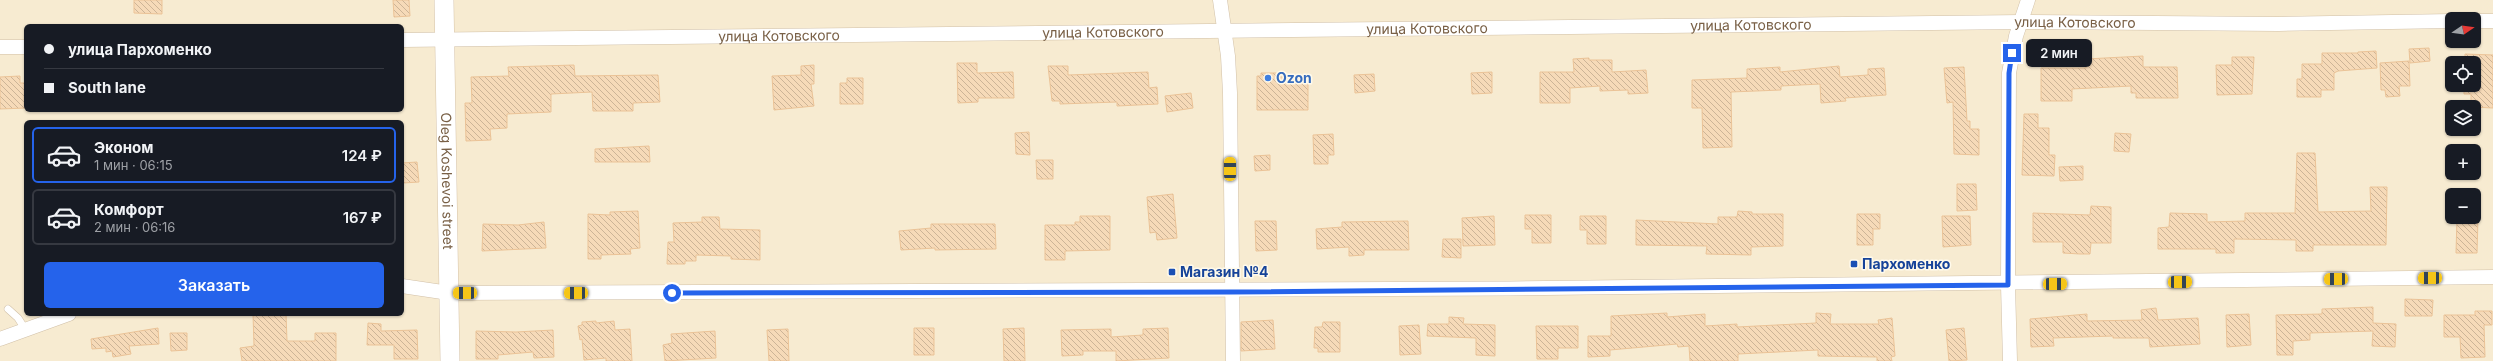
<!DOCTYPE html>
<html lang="ru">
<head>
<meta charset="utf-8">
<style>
	:root { --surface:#171b24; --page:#242831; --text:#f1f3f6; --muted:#9ea1a6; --line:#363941; --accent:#2563eb }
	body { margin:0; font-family:Inter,sans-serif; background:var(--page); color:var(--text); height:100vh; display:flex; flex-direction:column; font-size:15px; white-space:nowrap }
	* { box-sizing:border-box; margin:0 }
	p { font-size:13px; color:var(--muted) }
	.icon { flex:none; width:22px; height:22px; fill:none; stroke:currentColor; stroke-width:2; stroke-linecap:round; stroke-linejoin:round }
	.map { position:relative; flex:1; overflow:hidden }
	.drawer { position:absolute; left:24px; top:120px; width:380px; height:196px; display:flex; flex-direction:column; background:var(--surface); border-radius:6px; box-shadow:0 1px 3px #0004 }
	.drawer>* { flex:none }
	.banner { position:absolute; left:24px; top:24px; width:380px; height:88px; border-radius:6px; box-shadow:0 1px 3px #0004; display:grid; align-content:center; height:88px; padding:0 20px; background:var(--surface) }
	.needle { width:26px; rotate:77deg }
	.tools { position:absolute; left:2445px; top:12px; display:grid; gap:8px }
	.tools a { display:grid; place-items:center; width:36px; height:36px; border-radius:6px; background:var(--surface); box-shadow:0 1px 3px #0004; font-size:20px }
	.end { position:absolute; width:18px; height:18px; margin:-9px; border:5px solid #2563eb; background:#fff; box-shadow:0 0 0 2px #fff }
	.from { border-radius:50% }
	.bubble { position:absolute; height:28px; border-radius:6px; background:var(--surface); box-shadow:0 1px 3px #0004; font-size:13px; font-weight:600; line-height:28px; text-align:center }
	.car { position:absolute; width:12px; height:24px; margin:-12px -6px; border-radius:5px; box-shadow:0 0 3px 1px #0007; background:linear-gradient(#f5c518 24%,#345 0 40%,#f5c518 0 76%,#345 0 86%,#f5c518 0) }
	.banner b { display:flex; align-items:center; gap:14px; height:38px; font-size:15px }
	.banner b+b { border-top:1px solid var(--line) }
	.banner i { width:10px; height:10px; background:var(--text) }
	ul { padding:7px 0 0; list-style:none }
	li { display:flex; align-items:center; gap:12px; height:56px; margin:0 8px 6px; padding:0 12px; border:2px solid var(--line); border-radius:6px }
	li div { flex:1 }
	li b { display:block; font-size:15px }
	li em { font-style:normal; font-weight:600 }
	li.on { border-color:var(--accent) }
	li>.icon { width:36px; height:36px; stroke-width:1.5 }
	.action { display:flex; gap:8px; margin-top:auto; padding:8px 20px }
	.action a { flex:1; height:46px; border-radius:6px; background:var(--accent); color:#fff; font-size:16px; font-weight:600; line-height:46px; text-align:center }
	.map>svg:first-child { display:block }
	.residential { fill:#f7ebd1; fill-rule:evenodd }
	.building { fill:url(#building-back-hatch); stroke:#ebc397 }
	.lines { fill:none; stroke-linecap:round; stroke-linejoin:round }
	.lane-casing { stroke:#d1c0a8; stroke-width:8 }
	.street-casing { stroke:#d1c0a8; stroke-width:15 }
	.secondary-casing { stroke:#d6c3a8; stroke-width:20 }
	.lane { stroke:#fff; stroke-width:7 }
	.street { stroke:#fff; stroke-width:14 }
	.secondary { stroke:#fff; stroke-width:19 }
	.route { stroke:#2563eb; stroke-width:5 }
	.shop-dot { fill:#3f7fe0; stroke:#fffaeb; stroke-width:1.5 }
	.transit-dot { fill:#1a4fb4; stroke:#fffaeb; stroke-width:1.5 }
	.labels { text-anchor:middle; stroke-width:3; stroke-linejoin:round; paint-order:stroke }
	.street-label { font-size:14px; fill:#796046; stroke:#fffaeb }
	.shop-label { font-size:14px; font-weight:bold; fill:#366cbe; stroke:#fffaeb; text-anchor:start }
	.transit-label { font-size:14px; font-weight:bold; fill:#164399; stroke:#fffaeb; text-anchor:start }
</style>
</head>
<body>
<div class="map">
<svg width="2493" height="361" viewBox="0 0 2493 361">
	<defs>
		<pattern id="building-back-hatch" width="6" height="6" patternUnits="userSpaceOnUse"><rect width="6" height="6" fill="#f6dab8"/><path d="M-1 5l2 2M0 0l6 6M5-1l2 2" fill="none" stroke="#ccb497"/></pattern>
	</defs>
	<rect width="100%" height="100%" fill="#fef8e3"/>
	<path class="residential" d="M 0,0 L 2493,0 L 2493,361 L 0,361 ZM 2452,19 L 2474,19 L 2474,41 L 2452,41 ZM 26,26 L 402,26 L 402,110 L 26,110 ZM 2452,63 L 2474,63 L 2474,85 L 2452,85 ZM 2452,107 L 2474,107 L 2474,129 L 2452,129 ZM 26,122 L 402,122 L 402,314 L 26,314 ZM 2452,151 L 2474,151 L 2474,173 L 2452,173 ZM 2452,195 L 2474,195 L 2474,217 L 2452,217 Z"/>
	<path class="building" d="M 134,0 L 162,0 L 162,14 L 134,13 Z
		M 393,0 L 409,0 L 410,16 L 394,17 Z
		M 2429,48 L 2430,61 L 2410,63 L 2409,49 Z
		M 2376,51 L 2377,68 L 2338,71 L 2334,73 L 2334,90 L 2321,90 L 2321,97 L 2297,97 L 2297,79 L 2302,79 L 2302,64 L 2322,64 L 2322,53 L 2358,53 L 2358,52 Z
		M 2465,54 L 2493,55 L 2493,108 L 2471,107 L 2471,94 L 2464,94 L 2464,85 L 2474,85 L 2474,63 L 2465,63 Z
		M 2143,56 L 2143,67 L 2177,67 L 2178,98 L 2136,98 L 2136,93 L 2131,93 L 2131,86 L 2072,89 L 2072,101 L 2041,101 L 2041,68 L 2086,68 L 2086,59 Z
		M 2232,57 L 2254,57 L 2252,94 L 2217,95 L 2216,65 L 2232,65 Z
		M 1589,58 L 1589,60 L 1612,60 L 1612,72 L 1646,70 L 1648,93 L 1628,94 L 1628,90 L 1600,91 L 1600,86 L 1570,88 L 1570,103 L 1540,103 L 1540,72 L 1574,72 L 1573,59 Z
		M 2409,61 L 2410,86 L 2399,86 L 2400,96 L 2386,97 L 2385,90 L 2381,90 L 2380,63 Z
		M 957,63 L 977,63 L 977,73 L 1013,72 L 1014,98 L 978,98 L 978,102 L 958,103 Z
		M 574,65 L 575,76 L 658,75 L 660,102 L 633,103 L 633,111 L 593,111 L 592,92 L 551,94 L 551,112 L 507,114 L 507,128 L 490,129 L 491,140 L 466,141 L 465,103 L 472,103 L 471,77 L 509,76 L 508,67 Z
		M 814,65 L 814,84 L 811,84 L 814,106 L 774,110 L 772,76 L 801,75 L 801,66 Z
		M 1048,66 L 1068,66 L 1068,75 L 1148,72 L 1149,88 L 1157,87 L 1158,104 L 1117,106 L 1117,102 L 1060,104 L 1060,101 L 1052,101 Z
		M 1839,66 L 1840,77 L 1868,75 L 1868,69 L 1884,68 L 1886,95 L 1845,98 L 1846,101 L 1821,103 L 1820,84 L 1781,86 L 1781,90 L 1731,92 L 1732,147 L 1703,148 L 1702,108 L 1692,108 L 1692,80 L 1747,78 L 1747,69 L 1780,67 L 1780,72 Z
		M 1964,67 L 1967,121 L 1970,121 L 1970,129 L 1979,129 L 1979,155 L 1954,154 L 1953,102 L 1947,103 L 1944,68 Z
		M 1492,72 L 1492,93 L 1472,94 L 1471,73 Z
		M 1261,73 L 1277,73 L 1277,77 L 1308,77 L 1308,110 L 1257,110 L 1257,76 L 1261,76 Z
		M 1374,74 L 1375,91 L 1355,93 L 1354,75 Z
		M 20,76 L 20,83 L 26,83 L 26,108 L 0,109 L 0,77 Z
		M 847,78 L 863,78 L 863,104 L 840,104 L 840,83 L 847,83 Z
		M 1191,93 L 1193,108 L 1167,112 L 1165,96 Z
		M 2024,114 L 2038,114 L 2038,128 L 2049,128 L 2049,155 L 2055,155 L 2054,176 L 2022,175 Z
		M 1029,132 L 1030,155 L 1016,154 L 1015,133 Z
		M 2115,133 L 2131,134 L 2129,152 L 2114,151 Z
		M 1333,134 L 1334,155 L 1328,155 L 1328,164 L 1314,164 L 1313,135 Z
		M 649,146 L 650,162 L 595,162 L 595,149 Z
		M 2297,153 L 2315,153 L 2318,212 L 2371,211 L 2370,187 L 2387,187 L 2386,245 L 2313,245 L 2313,251 L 2296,251 L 2296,240 L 2234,239 L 2234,253 L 2216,253 L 2216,249 L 2158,249 L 2158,228 L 2169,227 L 2170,213 L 2207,214 L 2207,222 L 2245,221 L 2245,213 L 2295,213 Z
		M 1270,155 L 1270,170 L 1255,171 L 1254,156 Z
		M 1036,160 L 1053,160 L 1053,179 L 1037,179 Z
		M 417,162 L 419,182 L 403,183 L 402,163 Z
		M 2083,166 L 2083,180 L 2060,181 L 2059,167 Z
		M 1957,184 L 1976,184 L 1977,210 L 1957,211 Z
		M 1173,194 L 1177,238 L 1157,240 L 1156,232 L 1150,233 L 1147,197 Z
		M 2091,206 L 2111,207 L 2111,243 L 2091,243 L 2090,254 L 2080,254 L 2063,253 L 2063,242 L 2033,242 L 2033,213 L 2090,215 Z
		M 638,211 L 640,248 L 630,249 L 631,254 L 601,255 L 601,259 L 588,259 L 588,214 L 610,215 L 610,212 Z
		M 1738,211 L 1752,212 L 1752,214 L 1783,214 L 1783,246 L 1751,247 L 1751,255 L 1706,254 L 1707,246 L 1636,245 L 1636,220 L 1718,224 L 1718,217 L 1737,217 Z
		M 1857,214 L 1880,214 L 1880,229 L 1873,229 L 1873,245 L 1857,245 Z
		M 1525,215 L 1551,215 L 1551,243 L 1532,243 L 1532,229 L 1525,229 Z
		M 1080,216 L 1110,216 L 1110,250 L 1065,251 L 1065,260 L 1045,260 L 1045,225 L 1075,225 L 1075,222 L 1080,222 Z
		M 1494,216 L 1495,245 L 1463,246 L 1462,218 Z
		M 1580,216 L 1606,216 L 1606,244 L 1587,244 L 1587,230 L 1580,230 Z
		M 1942,216 L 1970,216 L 1971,245 L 1943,247 Z
		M 702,217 L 719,217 L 720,229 L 760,230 L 760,260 L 731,259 L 731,256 L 696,255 L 696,261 L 685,261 L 685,264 L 667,264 L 668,242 L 674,242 L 673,223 L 702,222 Z
		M 2457,218 L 2478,218 L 2477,253 L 2456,253 Z
		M 1255,221 L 1276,221 L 1277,250 L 1256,251 Z
		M 1408,221 L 1409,250 L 1364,250 L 1364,255 L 1349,256 L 1349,247 L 1317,249 L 1316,229 L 1342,227 L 1342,222 Z
		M 544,222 L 546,248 L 482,251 L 483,224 L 518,225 Z
		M 931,224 L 995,224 L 996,249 L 935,250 L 935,248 L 901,250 L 899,231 L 931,228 Z
		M 1443,239 L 1461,239 L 1461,258 L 1442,257 Z
		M 2405,299 L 2433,300 L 2432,316 L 2405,316 Z
		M 2373,307 L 2373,323 L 2396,324 L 2395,347 L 2372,346 L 2373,331 L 2310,333 L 2310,340 L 2293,341 L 2293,355 L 2277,355 L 2276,315 L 2322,314 L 2322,309 Z
		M 2156,308 L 2158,320 L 2198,318 L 2200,344 L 2150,347 L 2149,338 L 2113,338 L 2113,336 L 2053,338 L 2054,346 L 2031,347 L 2030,319 L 2087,314 L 2087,321 L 2142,320 L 2141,310 Z
		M 2475,311 L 2492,311 L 2492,325 L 2484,325 L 2485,357 L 2461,358 L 2460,337 L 2444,337 L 2444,315 L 2475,315 Z
		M 1667,313 L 1667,317 L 1705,314 L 1705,326 L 1737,324 L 1737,327 L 1816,323 L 1816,313 L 1831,314 L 1830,324 L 1879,324 L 1878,320 L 1892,318 L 1895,356 L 1891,357 L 1892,361 L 1877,361 L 1877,357 L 1818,356 L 1818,350 L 1738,354 L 1738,361 L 1690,361 L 1689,346 L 1678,347 L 1677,344 L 1610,350 L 1610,356 L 1588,357 L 1588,336 L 1611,336 L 1611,316 Z
		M 253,314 L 286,314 L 287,341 L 315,341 L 315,333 L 336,333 L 336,361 L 242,361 L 240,348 L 254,346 Z
		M 2249,314 L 2251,345 L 2227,347 L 2226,315 Z
		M 1449,317 L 1464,318 L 1463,324 L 1495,325 L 1495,356 L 1476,355 L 1476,338 L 1427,336 L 1428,324 L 1449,324 Z
		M 1273,320 L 1275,349 L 1241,351 L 1241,322 Z
		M 596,321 L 596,323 L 614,321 L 615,330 L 630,329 L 632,361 L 606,361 L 606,358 L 584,360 L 582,339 L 580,340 L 578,326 L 582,325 L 582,322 Z
		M 1323,322 L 1340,322 L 1340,352 L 1318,352 L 1318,348 L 1314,348 L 1315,327 L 1322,327 Z
		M 368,323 L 381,324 L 381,331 L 417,330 L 418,359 L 394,359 L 394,345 L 367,345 Z
		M 1419,325 L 1421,354 L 1400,355 L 1399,326 Z
		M 1536,326 L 1578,326 L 1578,348 L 1558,348 L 1558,359 L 1537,359 Z
		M 158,328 L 159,344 L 129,346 L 131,354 L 113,357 L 112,351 L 106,352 L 106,348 L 92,349 L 91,339 Z
		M 914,328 L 934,328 L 934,355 L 914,355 Z
		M 1024,328 L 1025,361 L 1004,361 L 1003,329 Z
		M 1168,328 L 1169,358 L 1116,361 L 1116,351 L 1083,351 L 1083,355 L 1062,356 L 1061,330 L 1111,329 L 1111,337 L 1143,335 L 1143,329 Z
		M 1964,328 L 1967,360 L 1949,361 L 1946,330 Z
		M 788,329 L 789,361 L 769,361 L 767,330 Z
		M 553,330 L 554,357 L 534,358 L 533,352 L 498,355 L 498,359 L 476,359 L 476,331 L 516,332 Z
		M 715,331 L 716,358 L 665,361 L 663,345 L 672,343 L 671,334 Z
		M 170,333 L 187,333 L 187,350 L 171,351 Z"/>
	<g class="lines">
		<defs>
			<path id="lane" d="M 8,309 L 18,318 L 25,329"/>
			<g id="street">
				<path d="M 1220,0 L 1228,56 L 1230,93 L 1233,361"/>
				<path d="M 2474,21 L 2493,21"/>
				<path id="s1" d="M 402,40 L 2022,22 L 2278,24 L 2452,21"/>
				<path d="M 0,47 L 26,47"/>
				<path d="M 402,286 L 449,293 C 1130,292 1812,288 2493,277"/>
				<path d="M 0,339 L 69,314"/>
				<path d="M 2010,361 L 2008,285 L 2009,73 L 2016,36 L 2028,0"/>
			</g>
			<g id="secondary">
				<path id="s2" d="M 444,0 L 450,361"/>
			</g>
		</defs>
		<use href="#lane" class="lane-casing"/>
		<use href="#street" class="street-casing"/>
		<use href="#secondary" class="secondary-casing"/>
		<use href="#lane" class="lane"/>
		<use href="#street" class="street"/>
		<use href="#secondary" class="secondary"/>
	</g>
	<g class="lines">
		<path class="route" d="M 672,293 L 1231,292 L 2008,285 L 2009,73 L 2012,53"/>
	</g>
	<circle class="shop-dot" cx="1268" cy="78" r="4"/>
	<g class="transit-dot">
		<rect x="1850" y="260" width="8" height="8" rx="2"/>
		<rect x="1168" y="268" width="8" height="8" rx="2"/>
	</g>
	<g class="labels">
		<g class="street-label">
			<text dy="5" stroke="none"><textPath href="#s1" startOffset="1673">улица Котовского</textPath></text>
			<text dy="5" stroke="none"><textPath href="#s1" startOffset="1349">улица Котовского</textPath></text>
			<text dy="5" stroke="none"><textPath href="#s1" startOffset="1025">улица Котовского</textPath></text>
			<text dy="5" stroke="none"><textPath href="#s1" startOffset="701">улица Котовского</textPath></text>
			<text dy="5" stroke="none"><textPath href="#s1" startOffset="377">улица Котовского</textPath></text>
			<text dy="5" stroke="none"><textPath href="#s2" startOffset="181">Oleg Koshevoi street</textPath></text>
		</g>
		<g class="shop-label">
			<text x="1276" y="83">Ozon</text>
		</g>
		<g class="transit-label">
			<text x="1862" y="269">Пархоменко</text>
			<text x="1180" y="277">Магазин №4</text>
		</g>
	</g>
</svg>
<div class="tools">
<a><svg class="needle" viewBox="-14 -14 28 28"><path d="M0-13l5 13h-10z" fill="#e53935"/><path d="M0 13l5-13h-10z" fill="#9ea1a6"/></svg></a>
<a><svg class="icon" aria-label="locate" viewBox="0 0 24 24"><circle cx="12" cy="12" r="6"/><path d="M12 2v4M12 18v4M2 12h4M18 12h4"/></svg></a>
<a><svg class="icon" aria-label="layers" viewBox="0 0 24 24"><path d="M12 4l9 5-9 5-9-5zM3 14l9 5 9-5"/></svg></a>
<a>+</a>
<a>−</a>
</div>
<i class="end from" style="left:672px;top:293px"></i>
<i class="end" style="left:2012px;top:53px"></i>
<div class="bubble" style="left:2026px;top:39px;width:66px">2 мин</div>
<i class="car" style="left:1230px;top:169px;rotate:0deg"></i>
<i class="car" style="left:2430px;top:278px;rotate:269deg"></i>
<i class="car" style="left:2336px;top:279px;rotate:269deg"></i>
<i class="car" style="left:2180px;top:282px;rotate:89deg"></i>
<i class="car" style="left:2055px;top:284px;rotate:89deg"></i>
<i class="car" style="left:465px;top:293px;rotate:270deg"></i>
<i class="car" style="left:576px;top:293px;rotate:270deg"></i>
<div class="banner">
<b><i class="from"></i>улица Пархоменко</b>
<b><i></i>South lane</b>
</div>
<section class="drawer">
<ul>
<li class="on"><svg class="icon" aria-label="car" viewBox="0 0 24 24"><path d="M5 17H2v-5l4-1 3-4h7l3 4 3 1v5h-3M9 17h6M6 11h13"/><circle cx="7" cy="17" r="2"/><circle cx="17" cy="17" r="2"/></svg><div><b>Эконом</b><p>1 мин · 06:15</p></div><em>124 ₽</em></li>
<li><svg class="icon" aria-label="car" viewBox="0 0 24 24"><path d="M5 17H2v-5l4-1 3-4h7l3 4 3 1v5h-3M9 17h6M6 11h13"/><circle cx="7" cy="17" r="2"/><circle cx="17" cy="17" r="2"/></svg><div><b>Комфорт</b><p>2 мин · 06:16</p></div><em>167 ₽</em></li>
</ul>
<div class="action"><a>Заказать</a></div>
</section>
</div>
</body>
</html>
